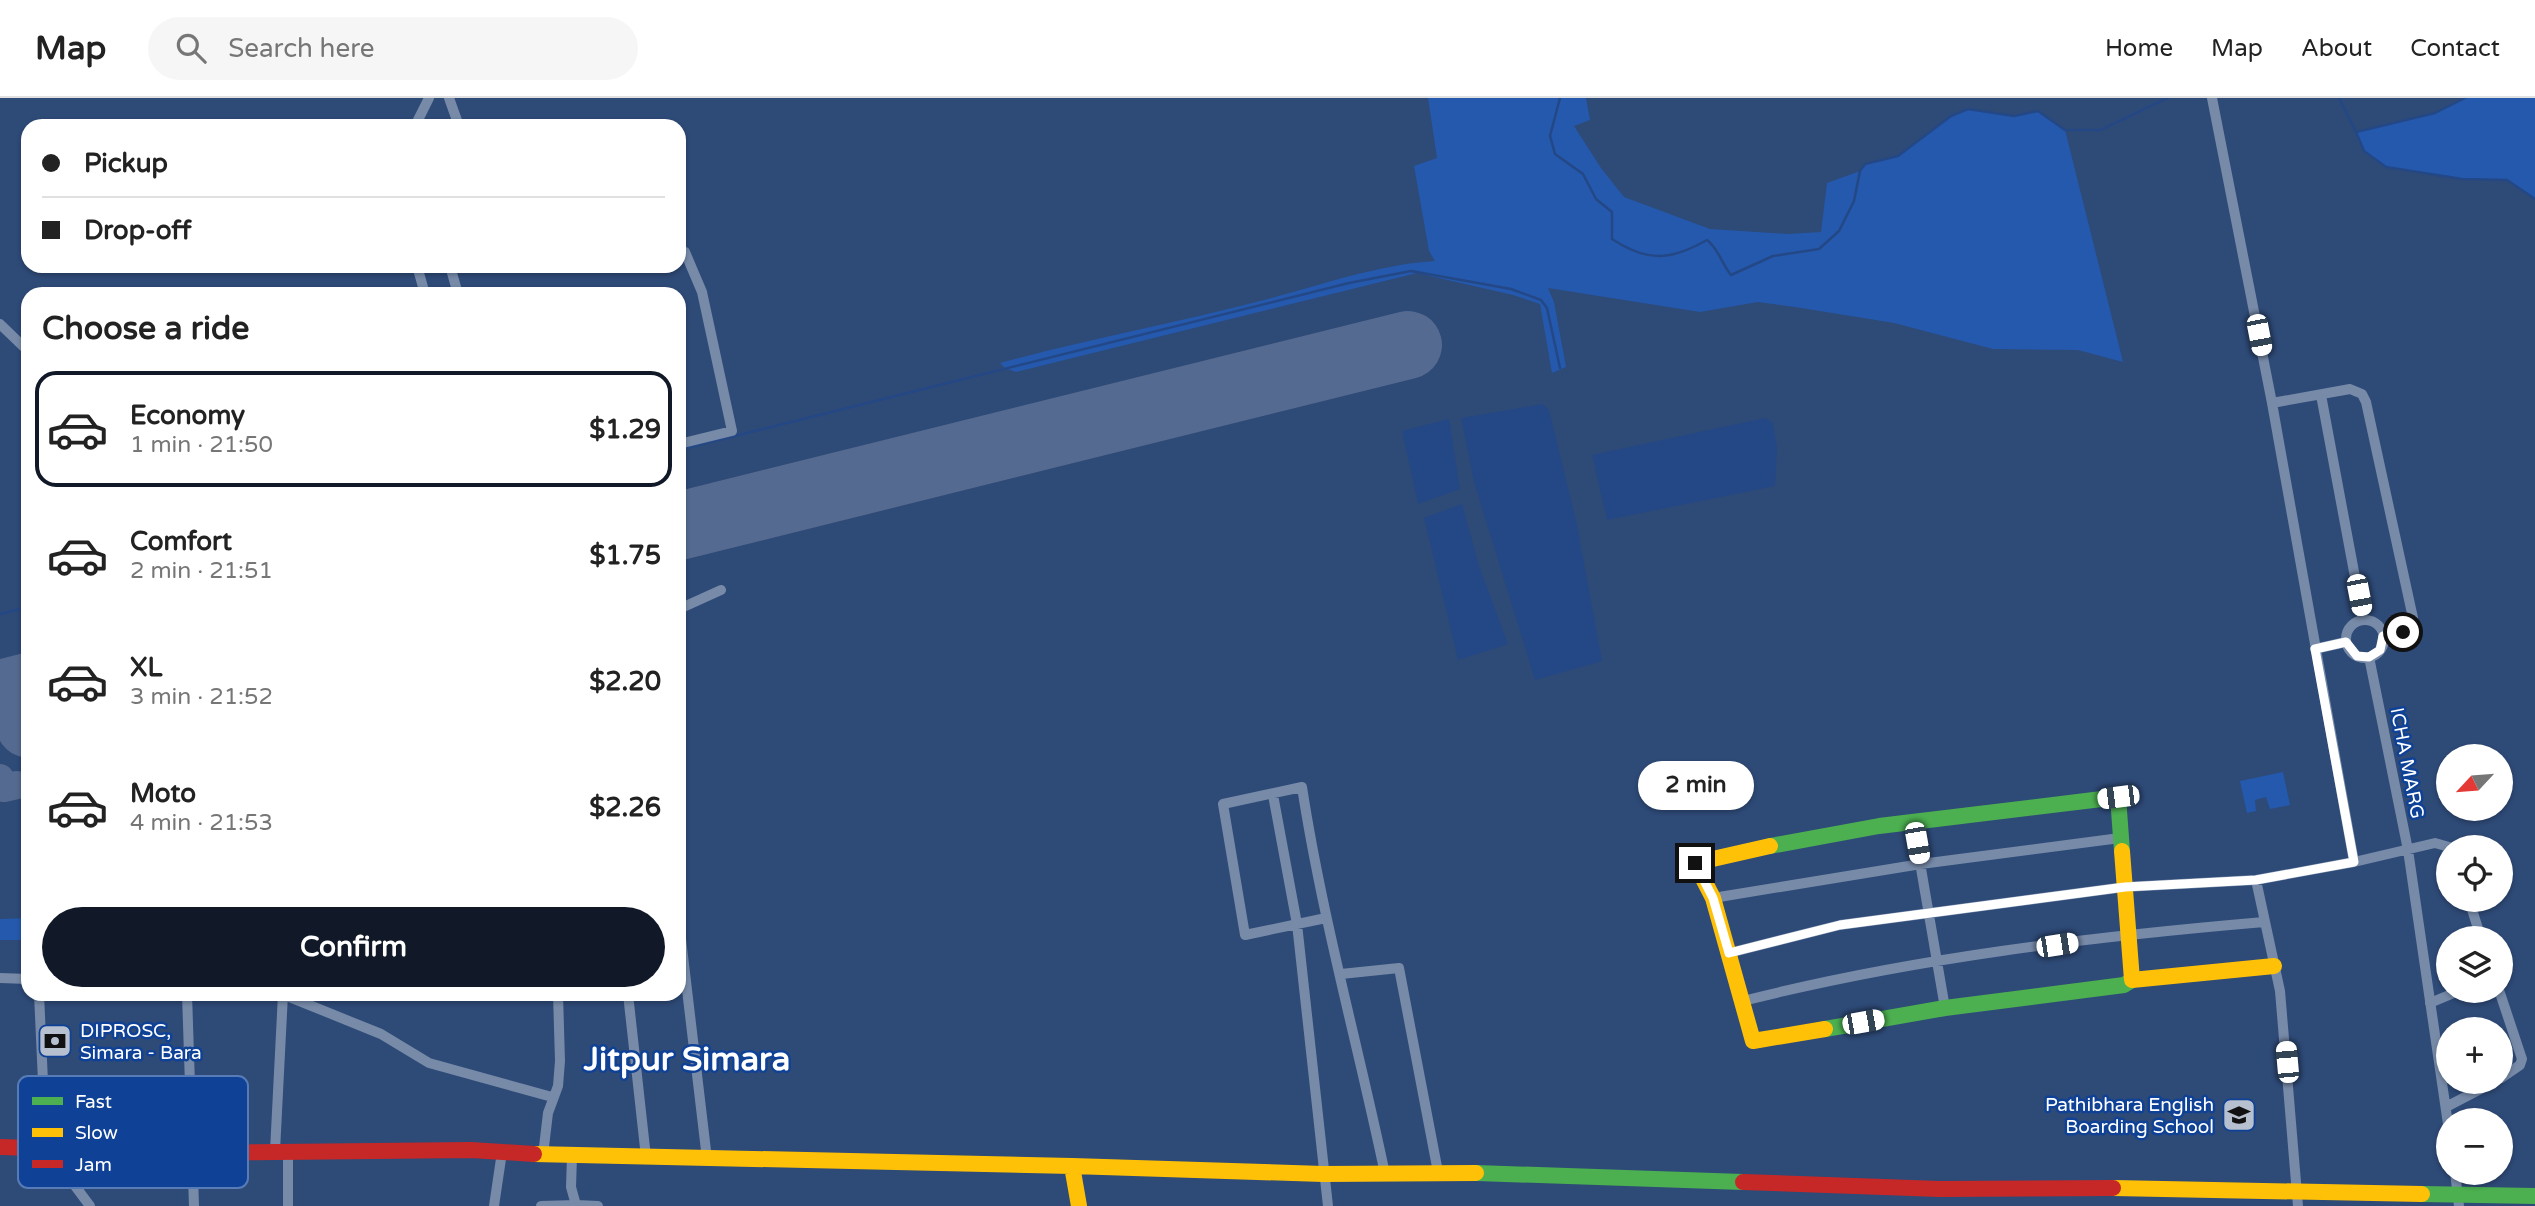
<!DOCTYPE html>
<html lang="en">
<head>
<meta charset="utf-8">
<style>
	:root { --surface:#fff; --page:#f6f6f6; --text:#222; --muted:#767676; --line:#e0e0e0; --accent:#111827 }
	body { margin:0; font-family:"Varela Round",sans-serif; background:var(--page); color:var(--text); height:100vh; display:flex; flex-direction:column; font-size:26px; white-space:nowrap }
	* { box-sizing:border-box; margin:0 }
	p { font-size:23px; color:var(--muted) }
	.icon { flex:none; width:38px; height:38px; fill:none; stroke:currentColor; stroke-width:2; stroke-linecap:round; stroke-linejoin:round }
	.map { position:relative; flex:1; overflow:hidden }
	.side { position:absolute; left:21px; top:189px; width:665px; height:714px; display:flex; flex-direction:column; background:var(--surface); border-radius:21px; box-shadow:0 2px 5px #0004 }
	.side>* { flex:none }
	.guide { position:absolute; left:21px; top:21px; width:665px; height:154px; border-radius:21px; box-shadow:0 2px 5px #0004; display:grid; align-content:center; height:154px; padding:0 21px; background:var(--surface) }
	.needle { width:46px; rotate:244deg }
	.buttons { position:absolute; left:2436px; top:646px; display:grid; gap:14px }
	.buttons a { display:grid; place-items:center; width:77px; height:77px; border-radius:50%; background:var(--surface); box-shadow:0 2px 5px #0004; font-size:35px }
	.end { position:absolute; width:32px; height:32px; margin:-16px; border:9px solid #fff; background:#111; box-shadow:0 0 0 4px #111 }
	.from { border-radius:50% }
	.bubble { position:absolute; height:49px; border-radius:24px; background:var(--surface); box-shadow:0 2px 5px #0004; font-size:23px; font-weight:800; line-height:49px; text-align:center }
	.car { position:absolute; width:21px; height:42px; margin:-21px -10px; border-radius:9px; box-shadow:0 0 5px 2px #0007; background:linear-gradient(#fff 24%,#345 0 40%,#fff 0 76%,#345 0 86%,#fff 0) }
	.guide b { display:flex; align-items:center; gap:24px; height:66px; font-size:26px }
	.guide b+b { border-top:2px solid var(--line) }
	.guide i { width:18px; height:18px; background:var(--text) }
	ul { padding:0; list-style:none }
	li { display:flex; align-items:center; gap:21px; height:116px; margin:0 14px 10px; padding:0 7px; border:4px solid transparent; border-radius:21px }
	li div { flex:1 }
	li b { display:block; font-size:26px }
	li em { font-style:normal; font-weight:800 }
	li.current { border-color:var(--accent) }
	li>.icon { width:63px; height:63px; stroke-width:1.5 }
	h2 { padding:0 21px; font-size:32px; line-height:84px }
	.action { display:flex; gap:14px; margin-top:auto; padding:14px 21px }
	.action a { flex:1; height:80px; border-radius:42px; background:var(--accent); color:#fff; font-size:28px; font-weight:800; line-height:80px; text-align:center }
	header { display:flex; align-items:center; gap:42px; box-sizing:border-box; height:98px; padding:0 35px; background:var(--surface); border-bottom:2px solid var(--line) }
	header strong { font-size:33px }
	nav { display:flex; gap:38px; margin-inline-start:auto; font-size:24px }
	.search { width:490px; height:63px; background:var(--page); display:flex; align-items:center; gap:18px; box-sizing:border-box; padding:0 24px; border-radius:38px; color:var(--muted); font-size:26px }
	.map>svg:first-child { display:block }
	.green { fill:#2459ad }
	.water { fill:#244886 }
	.lines { fill:none; stroke-linecap:round; stroke-linejoin:round }
	.stream { stroke:#244886; stroke-width:2.5 }
	.taxiway { stroke:#546a90; stroke-width:28 }
	.runway { stroke:#546a90; stroke-width:68 }
	.street { stroke:#778ba9; stroke-width:10 }
	.fast { stroke:#4caf50; stroke-width:16 }
	.slow { stroke:#ffc107; stroke-width:16 }
	.jam { stroke:#c62828; stroke-width:16 }
	.route { stroke:#fff; stroke-width:9 }
	.labels { text-anchor:middle; stroke-width:5; stroke-linejoin:round; paint-order:stroke }
	.street-label { font-size:19px; fill:#fff; stroke:#0f4296 }
	.poi-label { font-size:19px; fill:#fff; stroke:#0f4296; text-anchor:start }
	.town-label { font-size:33px; font-weight:bold; fill:#fff; stroke:#0f4296 }
	.key { fill:#0f4296; stroke:#577bb6; stroke-width:2 }
	.key-label { font-size:19px; fill:#fff }
</style>
</head>
<body>
<header>
<strong>Map</strong>
<div class="search"><svg class="icon" aria-label="search" viewBox="0 0 24 24"><circle cx="10" cy="10" r="6"/><path d="M15 15l6 6"/></svg>Search here</div>
<nav><a>Home</a><a>Map</a><a>About</a><a>Contact</a></nav>
</header>
<div class="map">
<svg width="2535" height="1108" viewBox="0 0 2535 1108">
	<rect width="100%" height="100%" fill="#2e4a77"/>
	<path class="green" d="M 1428,0 L 1586,0 L 1590,22 L 1574,28 L 1601,70 L 1624,99 L 1710,131 L 1788,136 L 1821,134 L 1827,85 L 1860,73 L 1865,66 L 1898,57 L 1945,22 L 1968,11 L 2014,18 L 2038,13 L 2065,32 L 2123,264 L 2078,252 L 1993,251 L 1894,225 L 1795,209 L 1758,204 L 1700,214 L 1548,190 L 1554,204 L 1566,269 L 1552,275 L 1540,206 L 1513,197 L 1417,175 L 1016,274 L 1005,270 L 1000,265 C 1088,241 1177,225 1264,202 C 1322,187 1375,167 1435,163 L 1429,153 L 1414,68 L 1437,60 Z
		M 2465,0 L 2535,0 L 2535,101 L 2507,82 L 2462,81 L 2386,69 L 2364,53 L 2356,34 L 2435,15 Z
		M 2283,674 L 2290,707 L 2270,711 L 2266,699 L 2255,702 L 2256,713 L 2247,715 L 2240,683 Z
		M 28,820 L 28,842 L 0,842 L 0,821 Z"/>
	<path class="water" d="M 1543,306 L 1549,312 L 1577,427 L 1602,563 L 1535,582 L 1474,384 L 1461,320 Z
		M 1765,320 L 1773,325 L 1777,350 L 1775,388 L 1607,422 L 1592,357 Z
		M 1449,321 L 1460,391 L 1418,406 L 1402,333 Z
		M 1462,406 L 1479,468 L 1508,546 L 1458,562 L 1424,420 Z"/>
	<g class="lines">
		<path class="stream" d="M 1560,0 L 1550,38 L 1555,56 L 1583,76 L 1596,101 L 1612,114 L 1612,141 C 1647,164 1670,163 1707,142 C 1718,150 1722,166 1731,177 L 1773,158 L 1819,151 L 1839,133 L 1854,103 L 1860,73 L 1865,66 L 1898,58 L 1951,18 L 1968,11 L 2014,18 L 2038,13 L 2065,32 L 2101,32 L 2167,0
			M 2339,0 L 2356,34 L 2435,15 L 2465,0
			M 2356,34 L 2364,53 L 2386,69 L 2462,81 L 2507,82 L 2535,101
			M 679,352 L 1349,185 L 1411,173 L 1511,191 L 1541,202 L 1547,210 L 1560,270
			M 0,516 L 28,509"/>
		<path class="taxiway" d="M 22,590 C 10,606 0,643 28,646
			M 0,680 L 4,690 L 17,687"/>
		<path class="runway" d="M 679,428 L 1408,247
			M 0,596 L 28,589"/>
		<path class="street" d="M 449,0 L 459,28
			M 2212,0 L 2272,305 L 2354,764
			M 415,28 L 429,0
			M 417,168 L 425,196
			M 450,168 L 458,196
			M 0,226 L 28,253
			M 2321,297 L 2363,522
			M 2272,305 L 2350,291 L 2362,296 L 2366,304 L 2413,520 L 2410,531 L 2383,538
			M 679,346 L 732,333 L 702,194 L 685,154
			M 679,511 L 721,492
			M2346 541a19 19 0 1 1 38 0a19 19 0 1 1-38 0Z
			M 2315,551 L 2346,544
			M 2369,559 L 2408,752 L 2448,1026
			M 1273,697 L 1297,826 L 1328,1108
			M 1913,724 L 1945,910
			M 2256,782 L 2280,893 L 2298,1108
			M 1713,800 L 1921,766 L 2120,740
			M 2469,802 L 2481,840
			M 1326,820 L 1245,837 L 1223,706 L 1302,689 C 1322,819 1358,947 1385,1076
			M 679,824 L 707,1061
			M 1729,855 L 1840,827 L 2125,789 L 2256,782 L 2354,764 L 2435,745 L 2449,749
			M 1341,876 L 1399,870 L 1438,1074
			M 0,880 L 28,881
			M 2499,892 L 2522,961 L 2520,967 L 2501,980
			M 39,896 L 46,1049 L 90,1108
			M 187,896 L 194,1108
			M 282,896 L 381,936 L 429,965 L 552,999
			M 628,896 L 646,1059
			M 1743,903 C 1913,860 2089,839 2264,824
			M 2430,905 L 2461,892
			M 2446,1009 L 2494,984
			M 275,1053 L 283,896
			M 543,1057 L 548,1015 L 558,988 L 560,963 L 558,896
			M 572,1058 L 571,1089 L 576,1107 L 598,1108
			M 2455,1074 L 2459,1108
			M 288,1108 L 288,1052
			M 494,1108 L 502,1054
			M 541,1108 L 576,1107"/>
		<path class="fast" d="M 1770,748 L 1879,728 L 2118,699 L 2122,753
			M 1825,931 L 1945,910 L 2124,887 L 2132,882
			M 1476,1075 L 1743,1084
			M 2422,1096 L 2535,1098"/>
		<path class="slow" d="M 1770,748 L 1695,765 L 1713,800 L 1753,943 L 1825,931
			M 2122,753 L 2132,882 L 2274,868
			M 534,1056 L 1072,1068 L 1079,1108
			M 1072,1068 L 1323,1076 L 1476,1075
			M 2113,1090 L 2422,1096"/>
		<path class="jam" d="M 0,1049 L 191,1055 L 471,1052 L 534,1056
			M 1743,1084 L 1939,1091 L 2113,1090"/>
	</g>
	<g class="lines">
		<path class="route" d="M 1695,765 L 1713,800 L 1729,855 L 1840,827 L 2125,789 L 2256,782 L 2354,764 L 2315,551 L 2346,544 L 2357,558 L 2369,559 L 2380,552 L 2383,538 L 2403,534"/>
	</g>
	<defs>
		<symbol id="bank-square" viewBox="-11 -11 22 22"><rect x="-9" y="-9" width="18" height="18" rx="4" fill="#b6c0cf" stroke="#0f4296"/><path d="M-6-4H6V4H-6ZM0-2.3a2.3 2.3 0 1 0 0 4.6a2.3 2.3 0 1 0 0-4.6Z" fill="#111"/></symbol>
		<symbol id="school-square" viewBox="-11 -11 22 22"><rect x="-9" y="-9" width="18" height="18" rx="4" fill="#b6c0cf" stroke="#0f4296"/><path d="M0-5L7-2L0 1L-7-2ZM-4 1L0 2.5L4 1V4Q0 6-4 4Z" fill="#111"/></symbol>
	</defs>
	<g fill-rule="evenodd">
		<use href="#bank-square" x="36" y="924" width="38" height="38"/>
		<use href="#school-square" x="2220" y="998" width="38" height="38"/>
	</g>
	<g class="labels">
		<g class="street-label">
			<text transform="translate(2408 665) rotate(79)" y="7">ICHA MARG</text>
		</g>
		<g class="poi-label">
			<text x="80" y="939">DIPROSC,<tspan x="80" dy="22">Simara - Bara</tspan></text>
			<text x="2214" y="1013" text-anchor="end">Pathibhara English<tspan x="2214" dy="22">Boarding School</tspan></text>
		</g>
		<g class="town-label">
			<text x="687" y="972">Jitpur Simara</text>
		</g>
	</g>
	<rect x="18" y="978" width="230" height="112" rx="10" class="key"/>
	<rect x="32" y="999" width="31" height="8" fill="#4caf50"/>
	<rect x="32" y="1030" width="31" height="9" fill="#ffc107"/>
	<rect x="32" y="1062" width="31" height="8" fill="#c62828"/>
	<g class="key-label">
		<text x="75" y="1010">Fast</text>
		<text x="75" y="1041">Slow</text>
		<text x="75" y="1073">Jam</text>
	</g>
</svg>
<div class="buttons">
<a><svg class="needle" viewBox="-14 -14 28 28"><path d="M0-13l5 13h-10z" fill="#e53935"/><path d="M0 13l5-13h-10z" fill="#767676"/></svg></a>
<a><svg class="icon" aria-label="locate" viewBox="0 0 24 24"><circle cx="12" cy="12" r="6"/><path d="M12 2v4M12 18v4M2 12h4M18 12h4"/></svg></a>
<a><svg class="icon" aria-label="layers" viewBox="0 0 24 24"><path d="M12 4l9 5-9 5-9-5zM3 14l9 5 9-5"/></svg></a>
<a>+</a>
<a>−</a>
</div>
<i class="end from" style="left:2403px;top:534px"></i>
<i class="end" style="left:1695px;top:765px"></i>
<div class="bubble" style="left:1638px;top:663px;width:116px">2 min</div>
<i class="car" style="left:2259px;top:237px;rotate:169deg"></i>
<i class="car" style="left:2359px;top:497px;rotate:169deg"></i>
<i class="car" style="left:2118px;top:699px;rotate:263deg"></i>
<i class="car" style="left:1917px;top:745px;rotate:170deg"></i>
<i class="car" style="left:2057px;top:847px;rotate:81deg"></i>
<i class="car" style="left:1863px;top:924px;rotate:80deg"></i>
<i class="car" style="left:2287px;top:964px;rotate:355deg"></i>
<div class="guide">
<b><i class="from"></i>Pickup</b>
<b><i></i>Drop-off</b>
</div>
<section class="side">
<h2>Choose a ride</h2>
<ul>
<li class="current"><svg class="icon" aria-label="car" viewBox="0 0 24 24"><path d="M5 17H2v-5l4-1 3-4h7l3 4 3 1v5h-3M9 17h6M6 11h13"/><circle cx="7" cy="17" r="2"/><circle cx="17" cy="17" r="2"/></svg><div><b>Economy</b><p>1 min · 21:50</p></div><em>$1.29</em></li>
<li><svg class="icon" aria-label="car" viewBox="0 0 24 24"><path d="M5 17H2v-5l4-1 3-4h7l3 4 3 1v5h-3M9 17h6M6 11h13"/><circle cx="7" cy="17" r="2"/><circle cx="17" cy="17" r="2"/></svg><div><b>Comfort</b><p>2 min · 21:51</p></div><em>$1.75</em></li>
<li><svg class="icon" aria-label="car" viewBox="0 0 24 24"><path d="M5 17H2v-5l4-1 3-4h7l3 4 3 1v5h-3M9 17h6M6 11h13"/><circle cx="7" cy="17" r="2"/><circle cx="17" cy="17" r="2"/></svg><div><b>XL</b><p>3 min · 21:52</p></div><em>$2.20</em></li>
<li><svg class="icon" aria-label="car" viewBox="0 0 24 24"><path d="M5 17H2v-5l4-1 3-4h7l3 4 3 1v5h-3M9 17h6M6 11h13"/><circle cx="7" cy="17" r="2"/><circle cx="17" cy="17" r="2"/></svg><div><b>Moto</b><p>4 min · 21:53</p></div><em>$2.26</em></li>
</ul>
<div class="action"><a>Confirm</a></div>
</section>
</div>
</body>
</html>
